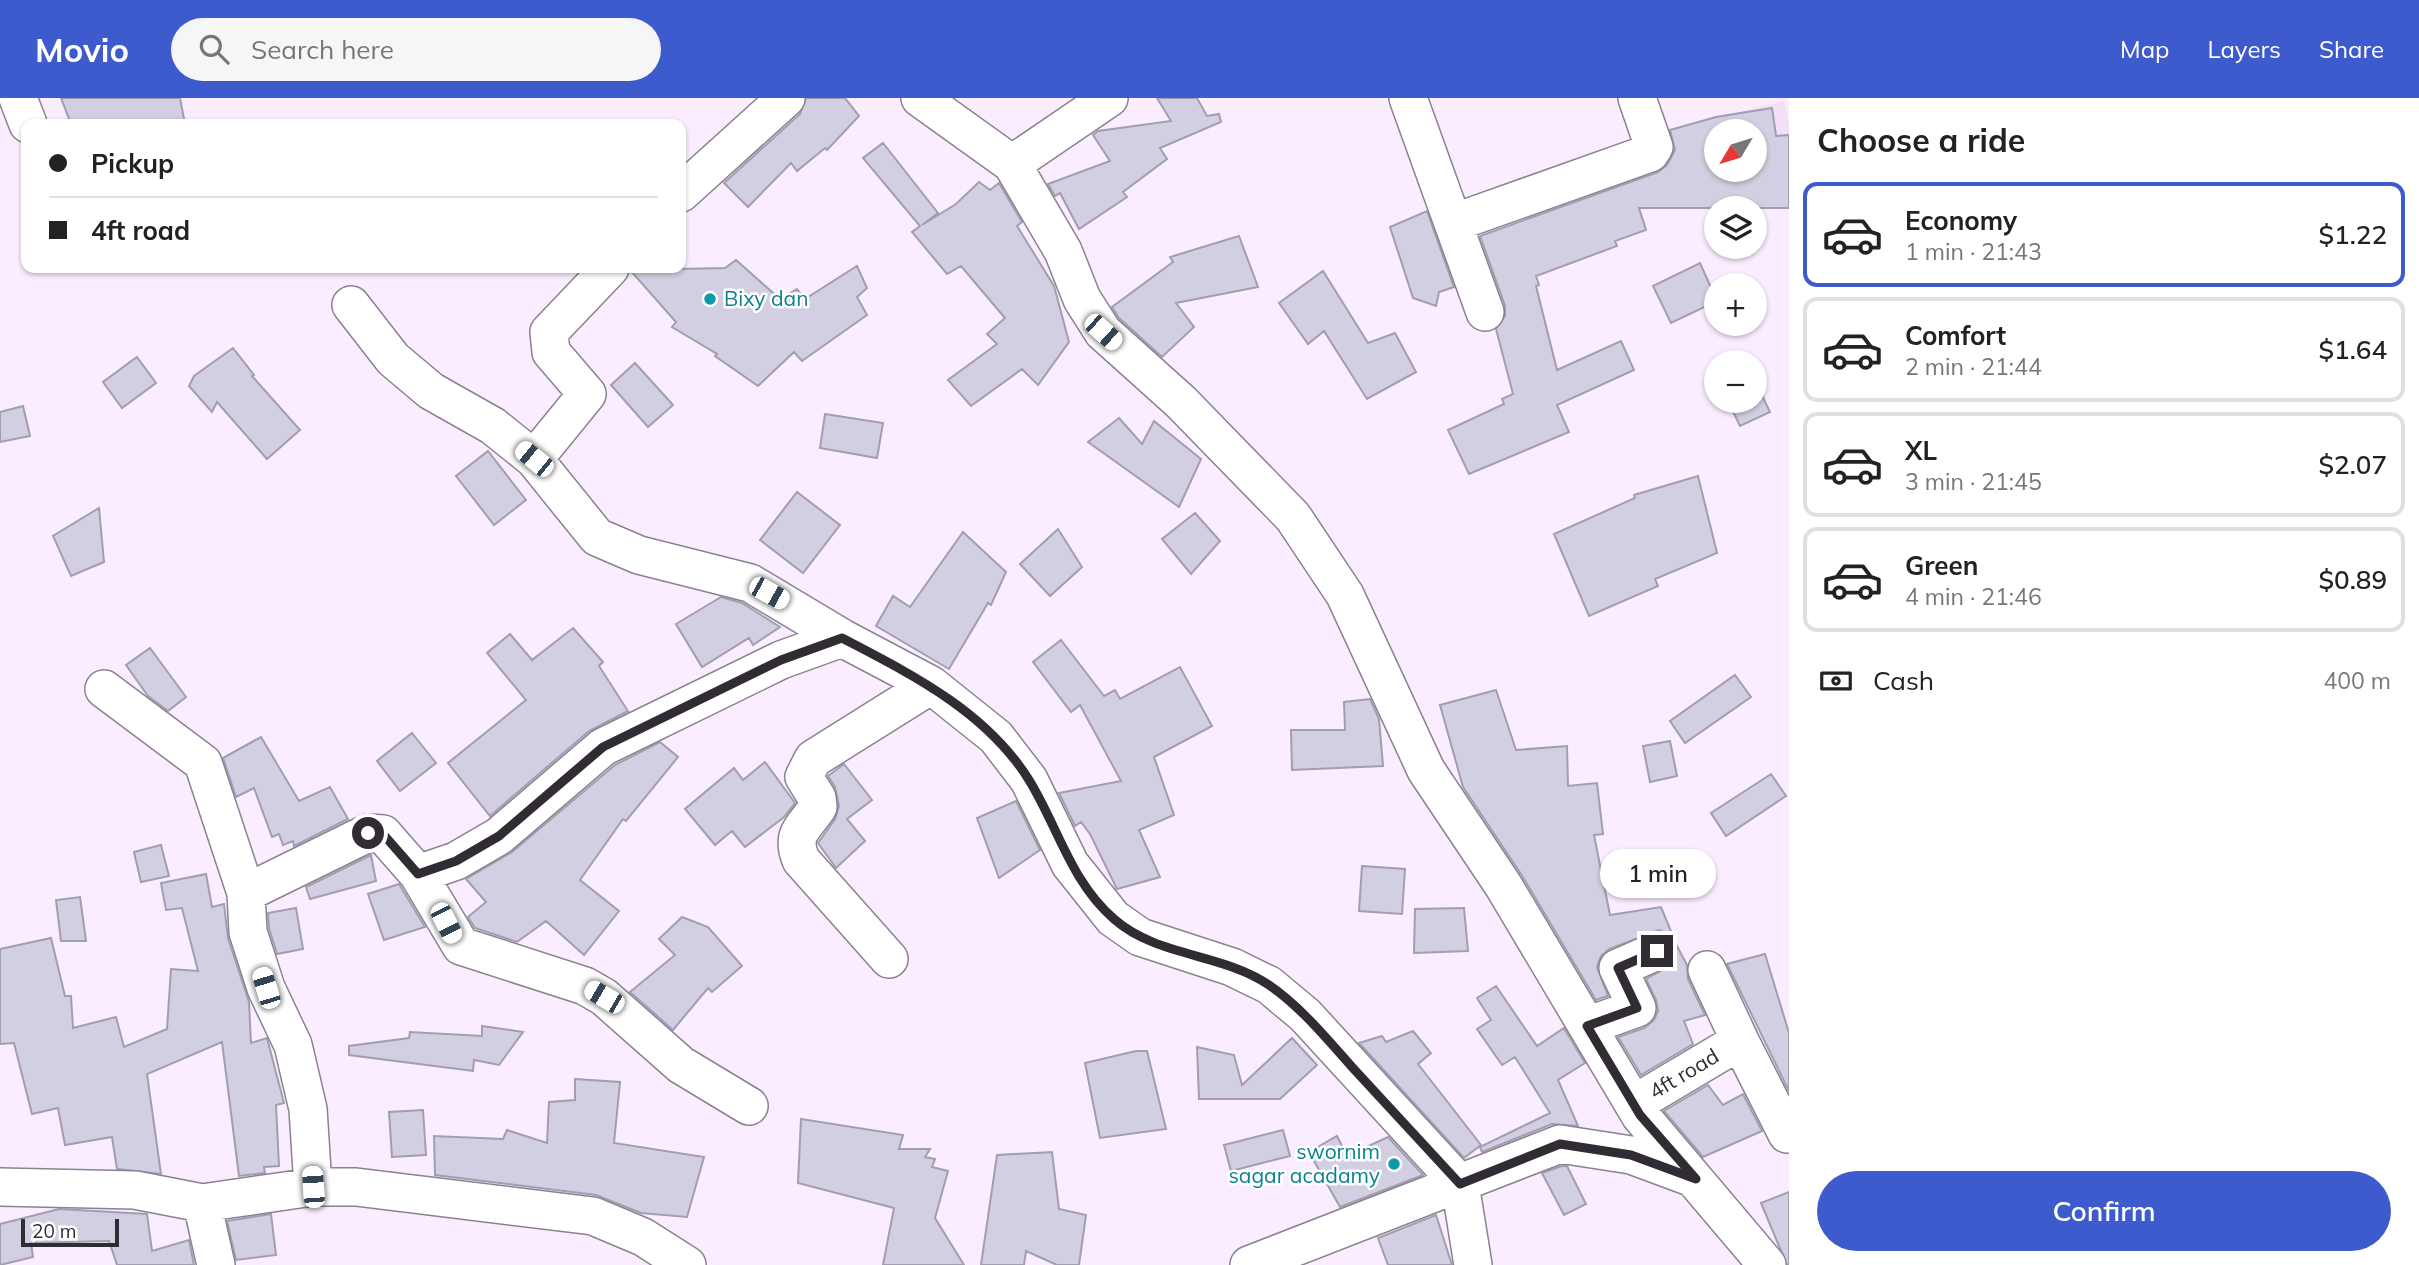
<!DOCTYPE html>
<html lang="en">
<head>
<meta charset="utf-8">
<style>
	:root { --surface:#fff; --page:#f6f6f6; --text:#222; --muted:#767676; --line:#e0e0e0; --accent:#3d5bcd }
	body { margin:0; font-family:Mulish,sans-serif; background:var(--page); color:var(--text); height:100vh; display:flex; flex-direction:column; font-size:26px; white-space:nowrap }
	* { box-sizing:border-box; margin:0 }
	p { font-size:23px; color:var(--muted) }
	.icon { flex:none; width:38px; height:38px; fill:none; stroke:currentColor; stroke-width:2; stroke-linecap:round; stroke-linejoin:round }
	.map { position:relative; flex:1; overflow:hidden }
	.details { display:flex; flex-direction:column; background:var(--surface); width:630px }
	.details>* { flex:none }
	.banner { position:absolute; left:21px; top:21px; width:665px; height:154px; border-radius:14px; box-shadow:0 2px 5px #0004; display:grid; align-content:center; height:154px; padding:0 28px; background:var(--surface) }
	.needle { width:46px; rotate:232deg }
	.tools { position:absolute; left:1704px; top:21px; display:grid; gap:14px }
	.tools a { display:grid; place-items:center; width:63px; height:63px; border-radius:50%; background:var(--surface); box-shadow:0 2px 5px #0004; font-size:35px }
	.scale { position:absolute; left:21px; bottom:18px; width:98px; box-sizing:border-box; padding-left:7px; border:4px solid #312c33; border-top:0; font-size:19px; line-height:24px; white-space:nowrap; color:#312c33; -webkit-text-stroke:5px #fff; paint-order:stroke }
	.end { position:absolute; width:32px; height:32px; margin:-16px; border:9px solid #312c33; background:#fff; box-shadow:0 0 0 4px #fff }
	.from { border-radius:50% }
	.bubble { position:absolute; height:49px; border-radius:24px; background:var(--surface); box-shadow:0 2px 5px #0004; font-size:23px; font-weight:600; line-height:49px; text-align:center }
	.car { position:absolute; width:21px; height:42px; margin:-21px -10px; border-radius:9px; box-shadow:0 0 5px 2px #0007; background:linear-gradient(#fff 24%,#345 0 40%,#fff 0 76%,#345 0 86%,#fff 0) }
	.banner b { display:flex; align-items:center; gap:24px; height:66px; font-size:26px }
	.banner b+b { border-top:2px solid var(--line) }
	.banner i { width:18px; height:18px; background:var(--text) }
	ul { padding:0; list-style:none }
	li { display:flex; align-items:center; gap:21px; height:105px; margin:0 14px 10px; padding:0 14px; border:4px solid var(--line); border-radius:14px }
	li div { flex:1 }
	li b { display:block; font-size:26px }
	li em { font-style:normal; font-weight:600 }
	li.active { border-color:var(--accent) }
	li>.icon { width:63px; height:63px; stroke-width:1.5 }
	h2 { padding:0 28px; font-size:32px; line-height:84px }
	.pay { display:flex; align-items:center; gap:18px; height:77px; padding:0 28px; font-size:26px }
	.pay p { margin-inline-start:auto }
	.button { display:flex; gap:14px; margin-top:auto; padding:14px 28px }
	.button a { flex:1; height:80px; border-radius:42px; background:var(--accent); color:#fff; font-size:28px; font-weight:600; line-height:80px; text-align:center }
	header { display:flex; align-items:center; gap:42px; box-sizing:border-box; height:98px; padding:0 35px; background:var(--accent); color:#fff }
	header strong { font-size:33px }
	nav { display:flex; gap:38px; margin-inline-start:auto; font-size:24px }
	.search { width:490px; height:63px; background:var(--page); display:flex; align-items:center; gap:18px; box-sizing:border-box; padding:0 24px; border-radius:38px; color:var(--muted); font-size:26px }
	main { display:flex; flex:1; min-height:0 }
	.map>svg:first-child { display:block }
	.built { fill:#f2e0f9 }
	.building { fill:#d3cfe2; stroke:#a29db0; stroke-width:2; fill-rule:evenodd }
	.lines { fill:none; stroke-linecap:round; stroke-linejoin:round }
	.street-casing { stroke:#8c8191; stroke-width:40 }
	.street { stroke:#fff; stroke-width:37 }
	.route { stroke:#312c33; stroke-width:9 }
	.culture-dot { fill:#0f9aa8; stroke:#fff; stroke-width:2.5 }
	.labels { text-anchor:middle; stroke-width:5; stroke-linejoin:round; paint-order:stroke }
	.culture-label { font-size:21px; fill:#0d838f; stroke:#fff; text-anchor:start }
	.street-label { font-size:21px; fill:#312c33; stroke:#fff }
</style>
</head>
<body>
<header>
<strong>Movio</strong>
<div class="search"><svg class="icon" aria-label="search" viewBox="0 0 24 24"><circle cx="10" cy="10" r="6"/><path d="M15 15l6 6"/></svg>Search here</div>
<nav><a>Map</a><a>Layers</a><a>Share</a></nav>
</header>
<main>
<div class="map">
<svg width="1789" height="1167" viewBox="0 0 1789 1167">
	<rect width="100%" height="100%" fill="#faedff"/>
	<path class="built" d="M 1784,3 L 1789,25 L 1789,74 L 1735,86 L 1733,72 L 1755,72 L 1755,33 L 1729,33 L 1727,17 Z"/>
	<path class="building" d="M 61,0 L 180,0 L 185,26 L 71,26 Z
		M 806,0 L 845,0 L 859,18 L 827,52 L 825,50 L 797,73 L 791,65 L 748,109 L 724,85 L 800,16 Z
		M 1157,0 L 1197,0 L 1207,18 L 1219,16 L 1221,24 L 1160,50 L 1167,61 L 1123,94 L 1127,99 L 1079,131 L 1060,95 L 1055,98 L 1048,86 L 1110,63 L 1093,37 L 1098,33 L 1171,23 Z
		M 1772,10 L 1776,38 L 1789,37 L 1789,110 L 1639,110 L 1646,132 L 1615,143 L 1617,148 L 1536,178 L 1539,187 L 1536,188 L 1557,272 L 1621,243 L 1634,272 L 1557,307 L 1569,334 L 1469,376 L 1448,332 L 1504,306 L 1502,301 L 1513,296 L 1496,231 L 1505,218 L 1505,208 L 1480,138 L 1658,74 L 1667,67 L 1675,52 L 1670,32 L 1716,19 ZM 1717,33 L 1755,33 L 1755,72 L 1717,72 Z
		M 883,45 L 938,115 L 922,127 L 956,106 L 979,84 L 990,92 L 999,85 L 1022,124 L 1017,128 L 1054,188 L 1069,244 L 1038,287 L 1022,271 L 971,308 L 948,282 L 997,246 L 987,236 L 1005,220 L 961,168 L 947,176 L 912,134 L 920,128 L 863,60 Z
		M 1427,113 L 1454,189 L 1439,194 L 1436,208 L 1413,200 L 1390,129 Z
		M 1239,138 L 1258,189 L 1176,205 L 1194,229 L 1162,259 L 1119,220 L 1112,209 L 1173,164 L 1170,159 Z
		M 736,162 L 780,201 L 797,191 L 805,201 L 857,168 L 867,190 L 857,199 L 867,217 L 802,263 L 794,254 L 758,288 L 715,258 L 717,256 L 672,229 L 676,224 L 630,172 L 725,170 Z
		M 1700,165 L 1717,203 L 1671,225 L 1653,188 Z
		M 1323,173 L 1368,245 L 1395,235 L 1416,274 L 1367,301 L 1324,233 L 1308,246 L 1279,205 Z
		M 233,250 L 254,277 L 252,278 L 300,332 L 267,361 L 217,304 L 212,314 L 189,288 L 194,278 Z
		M 137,259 L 156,285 L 122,310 L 103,284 Z
		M 635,265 L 673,307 L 648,329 L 611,287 Z
		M 1755,283 L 1770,314 L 1740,328 L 1728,303 L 1755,303 Z
		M 23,308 L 30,338 L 0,344 L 0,314 Z
		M 825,316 L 883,325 L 877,360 L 820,350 Z
		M 1119,320 L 1142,346 L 1154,323 L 1201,361 L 1179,409 L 1088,344 Z
		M 488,353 L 526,402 L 494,427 L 456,378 Z
		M 1698,378 L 1717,455 L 1655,481 L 1658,488 L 1589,518 L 1554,436 L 1635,400 L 1634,397 Z
		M 797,394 L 840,427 L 803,475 L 760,442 Z
		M 99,410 L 104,464 L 71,478 L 53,438 Z
		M 1195,415 L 1220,443 L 1191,476 L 1162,441 Z
		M 1058,431 L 1082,469 L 1050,498 L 1020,466 Z
		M 963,434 L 1006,474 L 991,507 L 988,505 L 949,571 L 876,528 L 893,498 L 910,509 Z
		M 721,499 L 742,505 L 780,529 L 753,547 L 749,540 L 702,569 L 676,526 Z
		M 573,530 L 603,564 L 599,568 L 628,613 L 589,633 L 490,718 L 448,665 L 526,602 L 487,555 L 510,536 L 532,562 Z
		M 1061,542 L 1104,598 L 1115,592 L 1120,601 L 1180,569 L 1212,628 L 1154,659 L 1174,717 L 1139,732 L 1160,779 L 1117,791 L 1090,736 L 1081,724 L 1075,728 L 1059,695 L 1121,683 L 1080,607 L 1071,614 L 1033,564 Z
		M 150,550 L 186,599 L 168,613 L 148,598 L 126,567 Z
		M 1735,577 L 1751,599 L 1685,645 L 1670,623 Z
		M 1496,592 L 1516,652 L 1567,648 L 1568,688 L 1597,685 L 1603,736 L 1594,737 L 1610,817 L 1661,809 L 1675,843 L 1669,836 L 1659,832 L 1609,851 L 1601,858 L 1597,869 L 1608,898 L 1596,902 L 1521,776 L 1463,689 L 1440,607 Z
		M 1370,601 L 1379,621 L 1383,668 L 1292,672 L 1291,632 L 1345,632 L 1344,604 Z
		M 412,635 L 436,665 L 400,693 L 377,663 Z
		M 261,639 L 299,703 L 330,689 L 348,721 L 294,748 L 293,743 L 283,747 L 279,736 L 272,739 L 254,690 L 236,699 L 223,660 Z
		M 1670,643 L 1677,678 L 1650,684 L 1643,648 Z
		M 660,644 L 678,659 L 626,723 L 623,721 L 580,782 L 619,813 L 584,857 L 546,823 L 517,844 L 475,830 L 468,819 L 486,804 L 466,781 L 512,754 L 615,667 Z
		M 765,664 L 795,705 L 784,719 L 745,749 L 732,733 L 715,747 L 685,711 L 734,670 L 743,682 Z
		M 844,666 L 872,702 L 847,721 L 865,743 L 836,770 L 818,745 L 835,721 L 839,708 L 835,689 L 828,678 Z
		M 1771,676 L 1786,698 L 1726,738 L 1711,715 Z
		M 1016,703 L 1040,752 L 999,780 L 977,720 Z
		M 161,747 L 169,778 L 141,784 L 134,754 Z
		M 371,757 L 376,783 L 310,801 L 306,789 Z
		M 1362,768 L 1405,771 L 1402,816 L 1359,813 Z
		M 206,776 L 212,809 L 224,806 L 228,840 L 249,904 L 251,945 L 267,940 L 284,1005 L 276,1007 L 279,1068 L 264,1069 L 265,1075 L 239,1078 L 222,944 L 147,976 L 161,1076 L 117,1071 L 112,1039 L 65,1047 L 58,1010 L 32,1016 L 14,945 L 0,946 L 0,851 L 51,840 L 65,898 L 71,898 L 73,930 L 116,919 L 124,949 L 167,931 L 171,871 L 198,873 L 182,810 L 166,812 L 161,785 Z
		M 399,786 L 425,829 L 384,842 L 368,796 Z
		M 80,799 L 86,843 L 61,843 L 56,802 Z
		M 296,810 L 303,851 L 277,856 L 269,830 L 268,815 Z
		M 1464,810 L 1468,853 L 1414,855 L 1415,811 Z
		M 682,819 L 708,829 L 742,868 L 712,894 L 708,890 L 673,932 L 630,894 L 675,857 L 659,841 Z
		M 1677,848 L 1687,867 L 1688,881 L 1705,917 L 1684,923 L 1693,946 L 1641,977 L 1618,939 L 1644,930 L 1654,922 L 1658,913 L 1656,902 L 1646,881 L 1673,866 Z
		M 1765,856 L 1789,935 L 1789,993 L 1727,866 Z
		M 1496,888 L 1537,948 L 1564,930 L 1585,965 L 1558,982 L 1578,1028 L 1552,1026 L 1482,1054 L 1480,1049 L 1550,1015 L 1515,959 L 1502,967 L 1477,931 L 1491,922 L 1477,900 Z
		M 482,928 L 523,934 L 499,967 L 474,962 L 473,973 L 349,957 L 349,948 L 409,940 L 410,934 L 482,938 Z
		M 1413,933 L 1431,955 L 1418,966 L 1481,1047 L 1464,1060 L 1359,945 L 1382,938 L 1386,944 Z
		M 1292,940 L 1317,967 L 1280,1001 L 1199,1001 L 1197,949 L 1234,957 L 1242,987 Z
		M 1136,953 L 1147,953 L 1166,1031 L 1100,1040 L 1085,965 Z
		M 575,981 L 620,984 L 614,1045 L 704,1059 L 687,1119 L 641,1115 L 596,1097 L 435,1077 L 434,1038 L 503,1041 L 507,1032 L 547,1045 L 549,1004 L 575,1002 Z
		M 1708,987 L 1723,1007 L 1743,996 L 1762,1033 L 1703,1059 L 1664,1013 Z
		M 423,1012 L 426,1057 L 392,1059 L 389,1014 Z
		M 801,1021 L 903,1037 L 899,1051 L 930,1051 L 925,1059 L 935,1061 L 932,1069 L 948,1073 L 935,1120 L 964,1167 L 883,1167 L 894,1110 L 798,1085 Z
		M 1283,1032 L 1290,1058 L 1231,1073 L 1224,1047 Z
		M 1337,1038 L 1347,1058 L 1388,1039 L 1423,1077 L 1340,1109 L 1309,1054 Z
		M 1052,1054 L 1059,1111 L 1086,1117 L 1079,1167 L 1057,1167 L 1026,1153 L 1024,1167 L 981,1167 L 997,1057 Z
		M 1562,1068 L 1567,1068 L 1586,1106 L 1564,1117 L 1542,1075 Z
		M 1789,1094 L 1789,1167 L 1787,1167 L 1761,1105 Z
		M 59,1111 L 147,1116 L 152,1153 L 189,1142 L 194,1167 L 117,1167 L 109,1143 L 31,1145 L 33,1159 L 0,1167 L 0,1126 Z
		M 271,1116 L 276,1157 L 236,1162 L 227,1123 Z
		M 1436,1117 L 1452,1167 L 1388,1167 L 1378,1140 Z"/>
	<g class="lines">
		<defs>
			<path id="street" d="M 18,0 L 28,26
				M 920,0 L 1012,66 L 1063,153 L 1082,201 L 1103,234 L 1181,304 L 1293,419 L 1345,497 L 1426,672 L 1503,787 L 1640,1017 L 1767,1167
				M 1408,0 L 1485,214
				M 1012,66 L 1109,0
				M 681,95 L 786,0
				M 1453,125 L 1650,55 L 1654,49 L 1637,0
				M 610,170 L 549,234 L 551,254 L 587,296 L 534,361 L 597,439 L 639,457 L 750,485 L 842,540 L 931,587 L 996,639 L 1029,682 L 1070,766 L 1113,820 L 1140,839 L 1232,869 L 1269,887 L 1305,917 L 1460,1086 L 1473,1167
				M 351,207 L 393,261 L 431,293 L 493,328 L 534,361
				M 104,591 L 203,665 L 246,795 L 248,834 L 266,890 L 293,947 L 308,1011 L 313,1089
				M 418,776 L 461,848 L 585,888 L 604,899 L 681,967 L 749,1008
				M 246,795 L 368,735 L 383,736 L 418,776 L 456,763 L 499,738 L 603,649 L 781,562 L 842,540
				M 889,861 L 801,762 C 790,735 804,730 818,709 L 817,700 L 804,679 L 813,661 L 931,587
				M 1587,928 L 1637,910 L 1618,870 L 1657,853
				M 1740,943 L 1787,1036
				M 1634,1006 L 1740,943 L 1707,872
				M 0,1089 L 135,1092 L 202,1105 L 216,1167
				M 202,1105 L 313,1089 L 356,1089 L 593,1118 L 643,1139 L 687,1167
				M 1249,1167 L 1560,1046 L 1631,1057 L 1693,1080"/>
		</defs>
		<use href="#street" class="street-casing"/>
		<use href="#street" class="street"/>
	</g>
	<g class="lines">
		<path class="route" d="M 368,735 L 383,736 L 418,776 L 456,763 L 499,738 L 603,649 L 781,562 L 842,540 C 911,576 986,613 1029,682 C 1058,729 1071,784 1114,821 C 1157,859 1222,855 1269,887 C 1301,909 1327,941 1352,969 C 1388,1008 1424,1047 1460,1086 L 1560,1046 L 1631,1057 L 1696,1081 L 1640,1017 L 1587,928 L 1637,910 L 1618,870 L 1657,853"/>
	</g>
	<g class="culture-dot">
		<circle cx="710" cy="201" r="7"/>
		<circle cx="1394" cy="1066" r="7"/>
	</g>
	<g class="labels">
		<g class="culture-label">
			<text x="724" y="208">Bixy dan</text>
			<text x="1380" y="1061" text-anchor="end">swornim<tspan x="1380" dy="24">sagar acadamy</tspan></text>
		</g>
		<g class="street-label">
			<text transform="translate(1684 976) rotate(-31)" y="7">4ft road</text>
		</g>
	</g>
</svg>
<div class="tools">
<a><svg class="needle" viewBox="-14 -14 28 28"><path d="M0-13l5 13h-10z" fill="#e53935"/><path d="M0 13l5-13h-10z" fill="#767676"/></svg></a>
<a><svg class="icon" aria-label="layers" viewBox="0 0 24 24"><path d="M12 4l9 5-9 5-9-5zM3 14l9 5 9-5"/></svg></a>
<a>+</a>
<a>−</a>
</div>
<div class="scale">20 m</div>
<i class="end from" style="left:368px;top:735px"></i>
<i class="end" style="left:1657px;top:853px"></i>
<div class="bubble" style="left:1600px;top:751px;width:116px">1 min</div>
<i class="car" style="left:1103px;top:234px;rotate:132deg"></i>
<i class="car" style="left:534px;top:361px;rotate:309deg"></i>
<i class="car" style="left:769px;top:495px;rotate:119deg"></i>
<i class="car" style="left:446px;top:825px;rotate:153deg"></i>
<i class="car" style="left:266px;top:890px;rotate:343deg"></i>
<i class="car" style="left:604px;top:899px;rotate:300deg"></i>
<i class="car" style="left:313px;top:1089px;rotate:356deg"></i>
<div class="banner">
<b><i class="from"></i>Pickup</b>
<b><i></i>4ft road</b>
</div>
</div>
<section class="details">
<h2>Choose a ride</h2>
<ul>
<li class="active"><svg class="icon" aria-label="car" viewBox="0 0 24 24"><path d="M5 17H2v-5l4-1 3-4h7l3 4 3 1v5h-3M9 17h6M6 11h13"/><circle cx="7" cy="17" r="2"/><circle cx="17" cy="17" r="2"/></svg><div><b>Economy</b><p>1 min · 21:43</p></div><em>$1.22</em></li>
<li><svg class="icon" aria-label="car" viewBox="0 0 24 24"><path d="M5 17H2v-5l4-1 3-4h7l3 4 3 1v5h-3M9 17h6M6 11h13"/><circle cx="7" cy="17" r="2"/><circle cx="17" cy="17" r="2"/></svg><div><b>Comfort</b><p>2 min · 21:44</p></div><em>$1.64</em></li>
<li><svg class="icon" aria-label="car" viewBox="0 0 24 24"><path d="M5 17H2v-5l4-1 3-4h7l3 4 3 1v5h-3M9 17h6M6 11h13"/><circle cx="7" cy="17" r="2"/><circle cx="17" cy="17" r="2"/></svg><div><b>XL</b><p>3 min · 21:45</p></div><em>$2.07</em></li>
<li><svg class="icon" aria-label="car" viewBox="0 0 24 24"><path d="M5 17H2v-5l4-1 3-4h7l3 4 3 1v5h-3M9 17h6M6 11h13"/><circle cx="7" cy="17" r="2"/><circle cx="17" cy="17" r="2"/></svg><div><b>Green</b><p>4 min · 21:46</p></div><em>$0.89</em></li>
</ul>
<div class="pay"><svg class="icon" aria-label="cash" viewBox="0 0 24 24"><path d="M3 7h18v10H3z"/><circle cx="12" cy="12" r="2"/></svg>Cash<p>400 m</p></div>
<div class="button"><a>Confirm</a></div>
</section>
</main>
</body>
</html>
